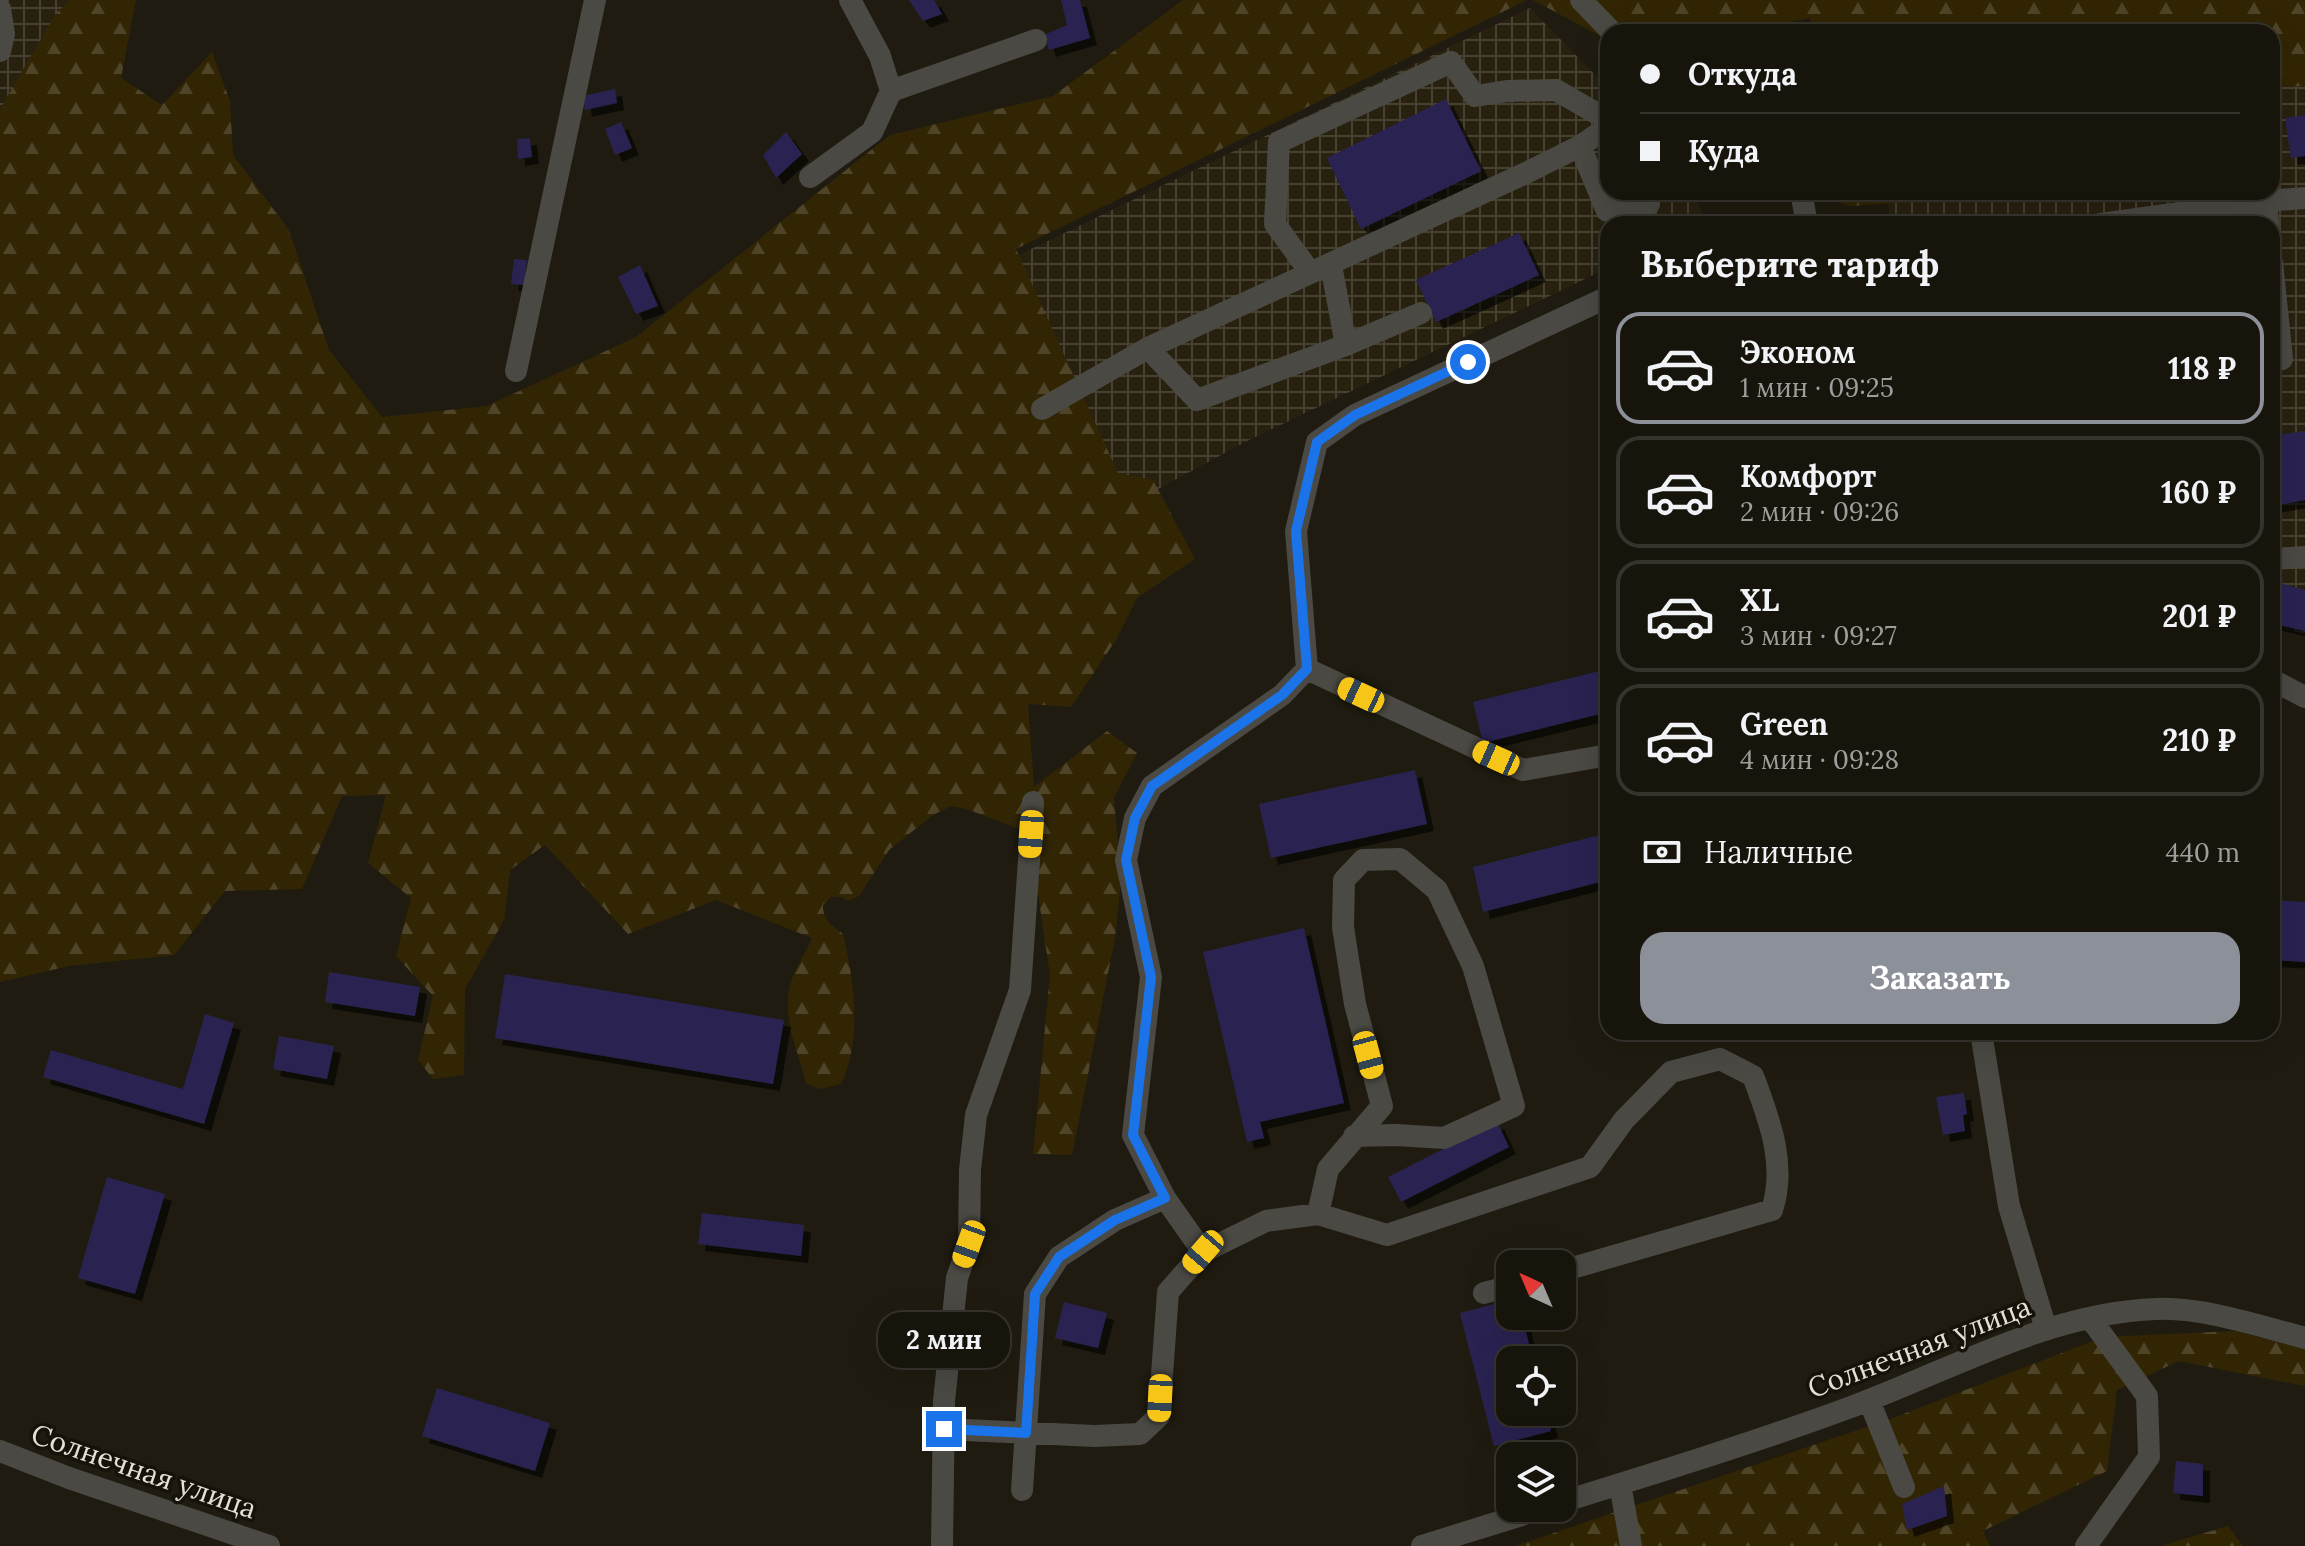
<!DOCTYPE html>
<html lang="ru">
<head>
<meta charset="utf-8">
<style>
	:root { --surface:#17140c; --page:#201d15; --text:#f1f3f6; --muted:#9e9e9d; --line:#36332d; --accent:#8c9099 }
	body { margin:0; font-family:Lora,serif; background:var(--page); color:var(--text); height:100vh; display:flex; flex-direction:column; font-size:30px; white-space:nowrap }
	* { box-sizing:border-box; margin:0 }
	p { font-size:26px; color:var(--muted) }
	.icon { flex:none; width:44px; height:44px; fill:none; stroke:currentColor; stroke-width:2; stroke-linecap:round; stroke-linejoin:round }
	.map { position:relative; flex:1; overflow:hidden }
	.panel { position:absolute; left:1600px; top:216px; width:680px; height:824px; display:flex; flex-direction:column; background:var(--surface); border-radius:24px; box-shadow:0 8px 32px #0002,0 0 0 2px var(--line) }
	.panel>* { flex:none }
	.top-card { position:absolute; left:1600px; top:24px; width:680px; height:176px; border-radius:24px; box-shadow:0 8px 32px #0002,0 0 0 2px var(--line); display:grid; align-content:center; height:176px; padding:0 40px; background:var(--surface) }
	.needle { width:52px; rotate:316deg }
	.fabs { position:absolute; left:1496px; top:1250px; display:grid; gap:16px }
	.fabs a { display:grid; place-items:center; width:80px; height:80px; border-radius:16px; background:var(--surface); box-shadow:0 8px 32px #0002,0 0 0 2px var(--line); font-size:40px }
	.end { position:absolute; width:36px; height:36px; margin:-18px; border:10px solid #1a73e8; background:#fff; box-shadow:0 0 0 4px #fff }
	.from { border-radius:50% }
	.bubble { position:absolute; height:56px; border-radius:24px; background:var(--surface); box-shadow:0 8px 32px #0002,0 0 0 2px var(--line); font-size:26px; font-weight:800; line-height:56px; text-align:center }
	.car { position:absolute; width:24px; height:48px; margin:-24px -12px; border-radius:10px; box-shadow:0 0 6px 2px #0007; background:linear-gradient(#f5c518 24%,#345 0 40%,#f5c518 0 76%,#345 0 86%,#f5c518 0) }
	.top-card b { display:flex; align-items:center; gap:28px; height:76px; font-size:30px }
	.top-card b+b { border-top:2px solid var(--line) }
	.top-card i { width:20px; height:20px; background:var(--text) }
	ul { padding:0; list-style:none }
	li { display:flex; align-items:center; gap:24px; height:112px; margin:0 16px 12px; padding:0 24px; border:4px solid var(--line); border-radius:24px }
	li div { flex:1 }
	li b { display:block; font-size:30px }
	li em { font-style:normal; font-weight:800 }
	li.selected { border-color:var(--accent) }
	li>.icon { width:72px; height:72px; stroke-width:1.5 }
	h2 { padding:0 40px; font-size:36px; line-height:96px }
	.pay { display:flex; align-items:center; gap:20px; height:88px; padding:0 40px; font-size:30px }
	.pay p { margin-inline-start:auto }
	.button { display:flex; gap:16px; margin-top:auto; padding:16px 40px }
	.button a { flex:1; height:92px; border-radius:24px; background:var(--accent); color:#fff; font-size:32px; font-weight:800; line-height:92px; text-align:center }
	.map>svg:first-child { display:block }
	.industrial { fill:url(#industrial-grid) }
	.forest { fill:url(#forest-firs) }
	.building { fill:#292451; filter:url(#shadow) }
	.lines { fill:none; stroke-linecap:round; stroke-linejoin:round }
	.minor { stroke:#4b4943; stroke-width:22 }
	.route { stroke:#1a73e8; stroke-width:10 }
	.labels { text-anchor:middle; stroke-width:7; stroke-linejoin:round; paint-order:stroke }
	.street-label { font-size:28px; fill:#e3e0d8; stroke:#161207 }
</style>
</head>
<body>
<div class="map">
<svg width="2305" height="1546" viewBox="0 0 2305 1546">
	<defs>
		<pattern id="industrial-grid" width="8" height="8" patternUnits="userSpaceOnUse" patternTransform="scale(2)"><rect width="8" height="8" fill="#282110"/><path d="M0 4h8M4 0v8" fill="none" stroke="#474132"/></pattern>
		<pattern id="forest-firs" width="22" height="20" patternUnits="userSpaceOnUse" patternTransform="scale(2)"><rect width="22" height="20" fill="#312504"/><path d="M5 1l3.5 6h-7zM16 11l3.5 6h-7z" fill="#4f4428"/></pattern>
		<filter id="shadow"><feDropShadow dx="7" dy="7" stdDeviation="0" flood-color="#0009"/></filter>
	</defs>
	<rect width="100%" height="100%" fill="#1f1b10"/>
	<path class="industrial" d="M 0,0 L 82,0 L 0,157 Z
		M 1530,8 L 1608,88 L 1608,192 L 1694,192 L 1705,222 L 1608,224 L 1608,268 L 1249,440 L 1108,516 L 994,267 Z
		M 2305,64 L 2305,634 L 2272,625 L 2272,224 L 1890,224 L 1888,202 L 2096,192 L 2272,192 L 2272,73 Z"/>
	<path class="forest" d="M 70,0 L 136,0 L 121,78 L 162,105 L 212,52 L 230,101 L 233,155 L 289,230 L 329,350 L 382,417 L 487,406 L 636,337 L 890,135 L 1053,96 L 1183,0 L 1527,0 L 1016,249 L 1118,473 L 1153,480 L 1195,559 L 1137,598 L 1116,640 L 1071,707 L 1028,704 L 1034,787 L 1107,731 L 1137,753 L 1114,798 L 1121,880 L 1115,938 L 1072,1155 L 1033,1154 L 1050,975 L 1029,833 L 967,809 L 951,806 L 933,815 L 889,850 L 859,896 L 848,901 L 841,897 L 831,897 L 823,905 C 823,920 831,925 843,934 C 854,981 863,1038 841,1084 L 820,1089 L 806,1083 C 799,1053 783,1023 789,990 C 792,972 805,955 812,938 L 716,900 L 628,934 L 545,845 L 510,870 L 504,920 L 465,989 L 464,1075 L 433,1079 L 418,1060 L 433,996 L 396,956 L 411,898 L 368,863 L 386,795 L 342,796 L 302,889 L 225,891 L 174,955 L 69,966 L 0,982 L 0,109 L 56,13 Z
		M 1533,0 L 2305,0 L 2305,86 L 2272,87 L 2272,32 L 1812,32 L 1810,18 L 1741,32 L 1608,32 L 1602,37 Z
		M 1824,192 L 2070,192 L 1849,206 L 1824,197 Z
		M 2235,1331 L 2305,1349 L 2305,1386 L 2179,1361 L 2117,1390 L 2107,1471 L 1983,1531 L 1990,1546 L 1515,1546 L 1893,1418 L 2103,1337 Z
		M 2228,1526 L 2243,1546 L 2161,1546 Z"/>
	<path class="building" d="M 909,0 L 934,0 L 942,14 L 923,21 Z
		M 1061,0 L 1080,0 L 1090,38 L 1049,50 L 1044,35 L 1067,25 Z
		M 1605,87 L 1608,90 L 1608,105 L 1597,94 Z
		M 615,89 L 617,103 L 585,110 L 583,96 Z
		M 1446,99 L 1481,171 L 1361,229 L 1327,158 Z
		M 2305,115 L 2305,156 L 2291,158 L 2285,118 Z
		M 621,122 L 632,148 L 615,155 L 605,129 Z
		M 786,132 L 802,154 L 776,178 L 763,155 Z
		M 530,138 L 532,157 L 518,159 L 517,139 Z
		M 1608,157 L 1608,187 L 1597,162 Z
		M 1519,233 L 1539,275 L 1436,322 L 1416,280 Z
		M 514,259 L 527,260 L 524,285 L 511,284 Z
		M 640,265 L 658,306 L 636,314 L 618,277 Z
		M 2305,431 L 2305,500 L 2272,506 L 2272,436 Z
		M 2272,581 L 2305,590 L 2305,631 L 2272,623 Z
		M 1608,669 L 1608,712 L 1483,743 L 1473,702 Z
		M 1415,770 L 1427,824 L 1271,858 L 1259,804 Z
		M 1608,833 L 1608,880 L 1483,912 L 1473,867 Z
		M 2272,900 L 2305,902 L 2305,962 L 2272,960 Z
		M 1304,928 L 1344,1103 L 1260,1122 L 1264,1138 L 1247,1142 L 1203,952 Z
		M 329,972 L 420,987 L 415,1016 L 325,1002 Z
		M 505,974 L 784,1020 L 773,1084 L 495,1038 Z
		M 205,1014 L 234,1023 L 204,1124 L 43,1077 L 51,1050 L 183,1089 Z
		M 279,1036 L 334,1046 L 327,1079 L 273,1069 Z
		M 1964,1093 L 1967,1114 L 1963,1115 L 1965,1131 L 1943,1135 L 1936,1097 Z
		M 1497,1122 L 1509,1147 L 1401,1202 L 1388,1177 Z
		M 107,1177 L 165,1194 L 135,1294 L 78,1278 Z
		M 702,1213 L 804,1225 L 801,1256 L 698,1244 Z
		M 1510,1300 L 1510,1316 L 1522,1316 L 1533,1360 L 1510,1360 L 1510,1412 L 1547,1412 L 1551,1431 L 1494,1446 L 1460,1313 Z
		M 1064,1302 L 1107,1313 L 1098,1348 L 1055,1338 Z
		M 437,1388 L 550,1423 L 535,1471 L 422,1436 Z
		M 2176,1461 L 2203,1464 L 2203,1496 L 2173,1493 Z
		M 1944,1486 L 1947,1516 L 1907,1530 L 1902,1504 Z"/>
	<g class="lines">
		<path class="minor" d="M 850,0 L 880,56 L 891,91 L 1036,40
			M 1581,0 L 1612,32
			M 0,9 L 4,34 L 0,51
			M 1580,146 L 1607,211 L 1649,204
			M 810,177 L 872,132 L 891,91
			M 1801,192 L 1807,224
			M 2266,201 L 2305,198
			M 2101,224 L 2266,201 L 2268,224
			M 2272,262 L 2282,359 L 2272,362
			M 1331,265 L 1346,345
			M 1310,272 L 1275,224 L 1279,142 L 1451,62 L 1475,96 L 1507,91 L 1556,90 L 1608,120
			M 1148,348 L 1197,400 L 1346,345 L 1421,313
			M 516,371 L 595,0
			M 1042,409 L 1148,348 L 1526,173 L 1580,146 L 1608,127
			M 2272,559 L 2305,557
			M 1307,669 L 1523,770 L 1608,755
			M 2272,680 L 2305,697
			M 1981,1032 L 2009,1206 L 2046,1329
			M 1318,1214 L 1328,1169 L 1382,1106 L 1355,1004 L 1343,927 L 1344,880 L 1363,860 L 1400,859 L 1437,890 L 1473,966 L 1514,1106 L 1444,1138 L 1396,1135 L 1354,1136
			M 1203,1252 L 1165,1198 L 1133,1135 L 1151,977 L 1126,860 L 1135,818 L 1152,786 L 1282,695 L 1307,669 L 1296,531 L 1317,442 L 1355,415 L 1608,297
			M 1484,1293 L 1510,1286
			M 1869,1400 L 1904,1487
			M 944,1429 L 1094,1436 L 1140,1434 L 1159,1416 L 1168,1292 L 1203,1252 L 1266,1221 L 1318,1214 L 1387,1235 L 1590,1167 L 1624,1120 L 1671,1072 L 1720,1059 L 1753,1076 C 1769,1119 1787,1164 1772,1210 L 1562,1271
			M 0,1451 L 69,1478 L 269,1546
			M 1620,1484 L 1631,1546
			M 1022,1490 L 1035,1294 L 1059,1257 L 1115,1220 L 1165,1198
			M 1562,1502 C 1659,1472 1756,1442 1851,1407 C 1951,1370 2048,1313 2156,1309 C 2203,1307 2260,1326 2305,1338
			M 942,1546 L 944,1401 L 957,1278 L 969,1244 L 970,1170 L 976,1115 L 1020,990 L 1033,802
			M 1422,1546 L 1544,1508
			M 2086,1546 L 2149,1457 L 2147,1396 L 2090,1318"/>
	</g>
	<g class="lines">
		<path class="route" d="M 944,1429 L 1026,1433 L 1035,1294 L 1059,1257 L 1115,1220 L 1165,1198 L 1133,1135 L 1151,977 L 1126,860 L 1135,818 L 1152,786 L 1282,695 L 1307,669 L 1296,531 L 1317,442 L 1355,415 L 1468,362"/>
	</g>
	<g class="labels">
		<g class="street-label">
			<text transform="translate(1919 1347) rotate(-21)" y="10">Солнечная улица</text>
			<text transform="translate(144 1471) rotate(19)" y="10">Солнечная улица</text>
		</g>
	</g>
</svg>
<div class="fabs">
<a><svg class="needle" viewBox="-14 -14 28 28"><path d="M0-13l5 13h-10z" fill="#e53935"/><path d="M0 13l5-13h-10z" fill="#9e9e9d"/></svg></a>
<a><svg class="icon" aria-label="locate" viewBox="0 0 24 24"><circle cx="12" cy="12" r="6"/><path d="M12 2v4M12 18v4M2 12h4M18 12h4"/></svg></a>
<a><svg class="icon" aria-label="layers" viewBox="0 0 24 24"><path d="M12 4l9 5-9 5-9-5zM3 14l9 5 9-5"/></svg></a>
</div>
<i class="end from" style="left:1468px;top:362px"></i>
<i class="end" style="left:944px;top:1429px"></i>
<div class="bubble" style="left:878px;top:1312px;width:132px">2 мин</div>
<i class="car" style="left:1361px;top:695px;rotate:295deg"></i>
<i class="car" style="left:1496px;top:758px;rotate:294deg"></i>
<i class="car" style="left:1031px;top:834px;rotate:184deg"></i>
<i class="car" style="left:1368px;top:1055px;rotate:165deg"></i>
<i class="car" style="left:969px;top:1244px;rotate:200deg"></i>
<i class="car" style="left:1203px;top:1252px;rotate:221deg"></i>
<i class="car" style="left:1160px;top:1398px;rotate:183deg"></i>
<div class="top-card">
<b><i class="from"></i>Откуда</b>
<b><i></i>Куда</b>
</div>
<section class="panel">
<h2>Выберите тариф</h2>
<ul>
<li class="selected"><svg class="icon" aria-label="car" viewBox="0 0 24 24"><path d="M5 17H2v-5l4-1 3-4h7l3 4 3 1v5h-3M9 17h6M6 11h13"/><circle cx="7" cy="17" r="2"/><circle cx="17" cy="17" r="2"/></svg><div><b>Эконом</b><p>1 мин · 09:25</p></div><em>118 ₽</em></li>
<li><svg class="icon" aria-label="car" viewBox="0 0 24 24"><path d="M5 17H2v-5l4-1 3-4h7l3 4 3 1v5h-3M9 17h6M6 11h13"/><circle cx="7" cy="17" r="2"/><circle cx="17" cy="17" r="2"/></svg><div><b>Комфорт</b><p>2 мин · 09:26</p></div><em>160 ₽</em></li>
<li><svg class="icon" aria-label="car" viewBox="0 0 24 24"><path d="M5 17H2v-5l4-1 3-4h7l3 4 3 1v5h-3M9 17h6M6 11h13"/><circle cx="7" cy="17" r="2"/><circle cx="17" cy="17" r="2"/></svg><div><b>XL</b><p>3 мин · 09:27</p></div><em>201 ₽</em></li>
<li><svg class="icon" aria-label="car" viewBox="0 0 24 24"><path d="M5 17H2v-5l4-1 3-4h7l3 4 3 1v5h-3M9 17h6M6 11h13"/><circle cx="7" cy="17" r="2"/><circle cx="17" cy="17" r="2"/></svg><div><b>Green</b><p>4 мин · 09:28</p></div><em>210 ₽</em></li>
</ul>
<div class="pay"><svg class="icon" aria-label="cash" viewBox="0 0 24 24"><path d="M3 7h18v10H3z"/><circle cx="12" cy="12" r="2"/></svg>Наличные<p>440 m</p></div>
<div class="button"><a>Заказать</a></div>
</section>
</div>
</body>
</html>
